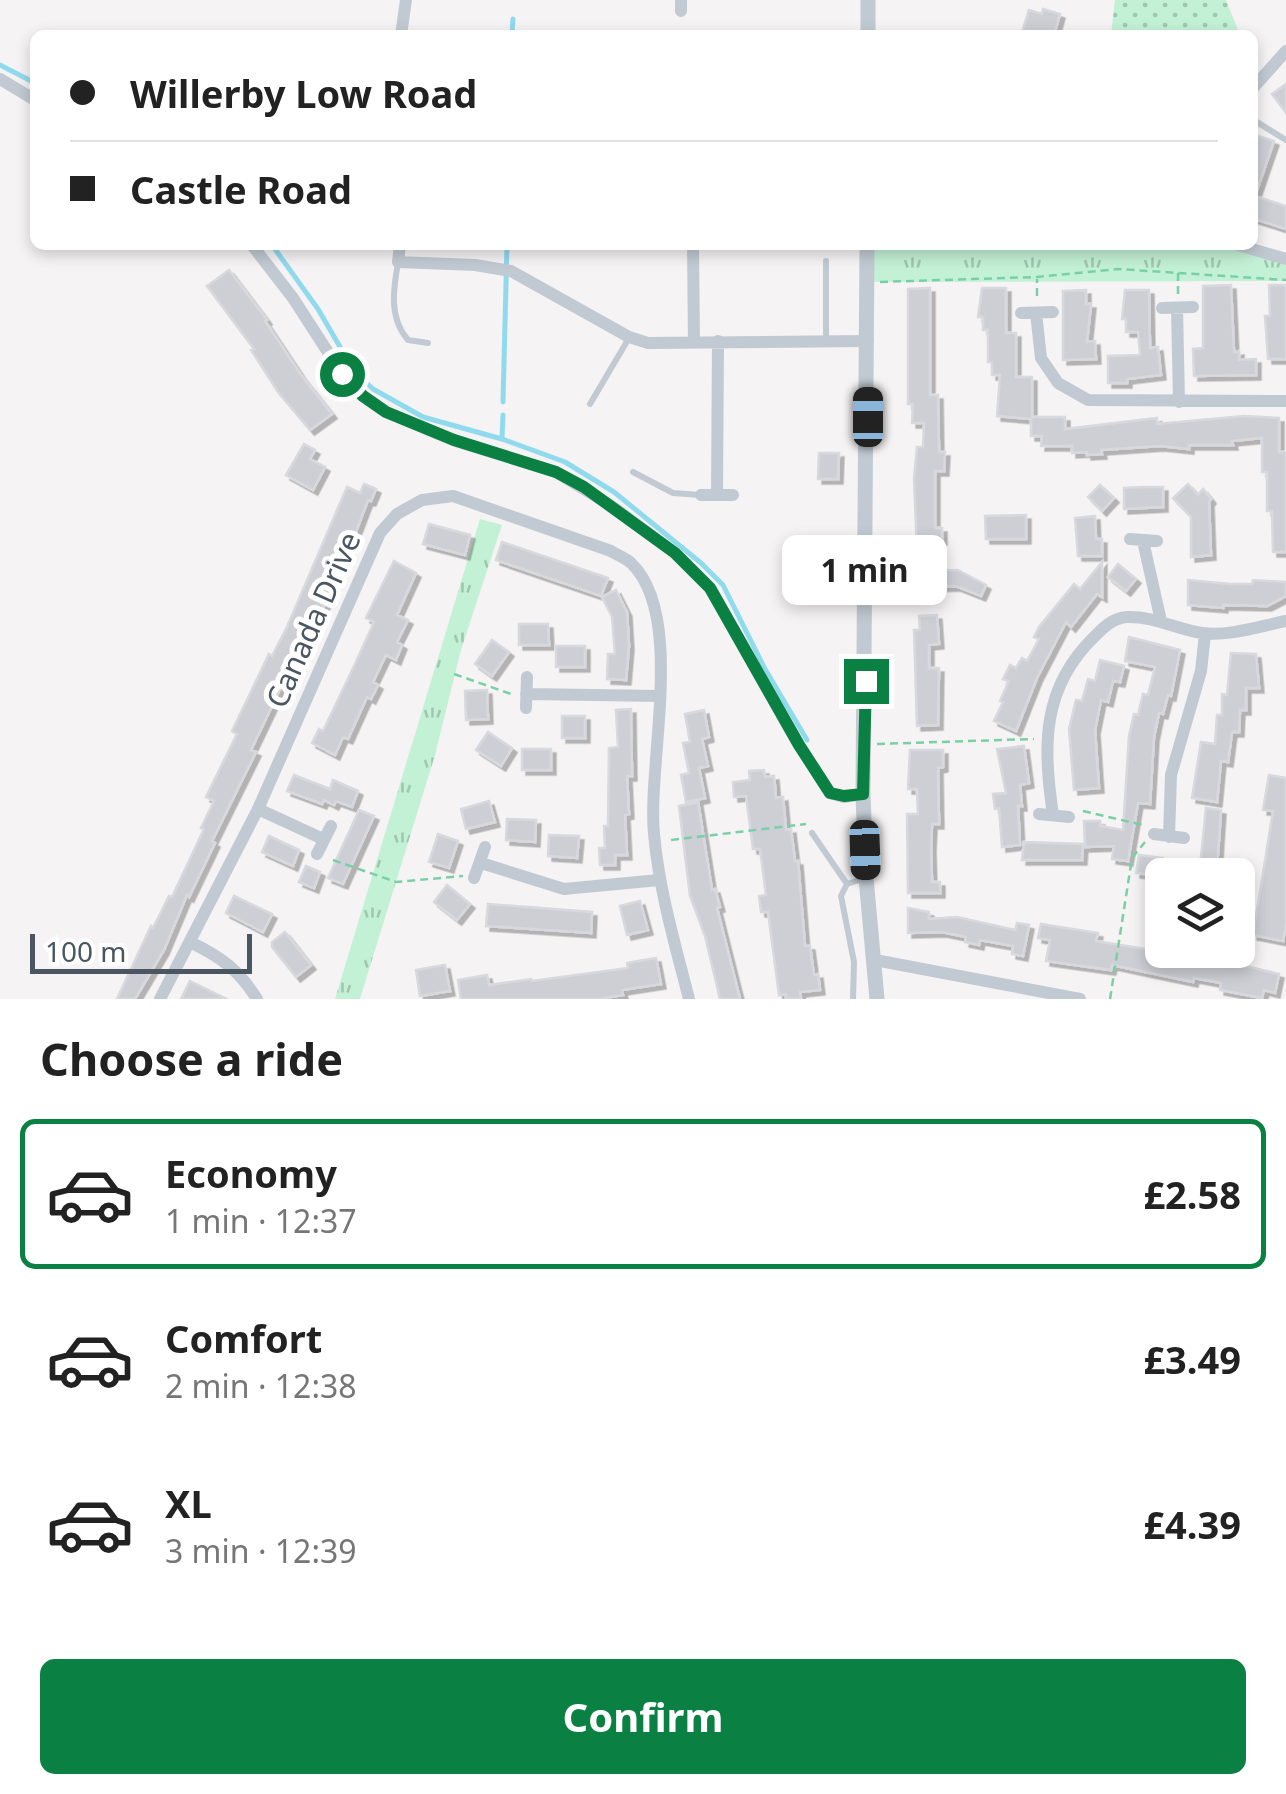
<!DOCTYPE html>
<html lang="en">
<head>
<meta charset="utf-8">
<style>
	:root { --surface:#fff; --page:#f6f6f6; --text:#222; --muted:#767676; --line:#e0e0e0; --accent:#0b8043 }
	body { margin:0; font-family:"Noto Sans",sans-serif; background:var(--page); color:var(--text); height:100vh; display:flex; flex-direction:column; font-size:38px; white-space:nowrap }
	* { box-sizing:border-box; margin:0 }
	p { font-size:32px; color:var(--muted) }
	.icon { flex:none; width:55px; height:55px; fill:none; stroke:currentColor; stroke-width:2; stroke-linecap:round; stroke-linejoin:round }
	.map { position:relative; height:999px; overflow:hidden }
	.panel { display:flex; flex-direction:column; background:var(--surface); flex:1 }
	.panel>* { flex:none }
	.banner { position:absolute; left:30px; top:30px; width:1228px; height:220px; border-radius:15px; box-shadow:0 5px 15px #0003; display:grid; align-content:center; height:220px; padding:0 40px; background:var(--surface) }
	.buttons { position:absolute; left:1145px; top:858px; display:grid; gap:20px }
	.buttons a { display:grid; place-items:center; width:110px; height:110px; border-radius:15px; background:var(--surface); box-shadow:0 5px 15px #0003; font-size:50px }
	.scale { position:absolute; left:30px; bottom:25px; width:222px; box-sizing:border-box; padding-left:10px; border:5px solid #4a5661; border-top:0; font-size:28px; line-height:35px; white-space:nowrap; color:#4a5661; -webkit-text-stroke:8px #fff; paint-order:stroke }
	.end { position:absolute; width:45px; height:45px; margin:-22px; border:12px solid #0b8043; background:#fff; box-shadow:0 0 0 5px #fff }
	.from { border-radius:50% }
	.bubble { position:absolute; height:70px; border-radius:15px; background:var(--surface); box-shadow:0 5px 15px #0003; font-size:32px; font-weight:700; line-height:70px; text-align:center }
	.car { position:absolute; width:30px; height:60px; margin:-30px -15px; border-radius:12px; box-shadow:0 0 8px 2px #0007; background:linear-gradient(#222 24%,#8ab4d8 0 40%,#222 0 76%,#8ab4d8 0 86%,#222 0) }
	.banner b { display:flex; align-items:center; gap:35px; height:95px; font-size:38px }
	.banner b+b { border-top:2px solid var(--line) }
	.banner i { width:25px; height:25px; background:var(--text) }
	ul { padding:0; list-style:none }
	li { display:flex; align-items:center; gap:30px; height:150px; margin:0 20px 15px; padding:0 20px; border:5px solid transparent; border-radius:15px }
	li div { flex:1 }
	li b { display:block; font-size:38px }
	li em { font-style:normal; font-weight:700 }
	li.current { border-color:var(--accent) }
	li>.icon { width:90px; height:90px; stroke-width:1.5 }
	h2 { padding:0 40px; font-size:45px; line-height:120px }
	.primary-button { display:flex; gap:20px; margin-top:auto; padding:20px 40px }
	.primary-button a { flex:1; height:115px; border-radius:15px; background:var(--accent); color:#fff; font-size:40px; font-weight:700; line-height:115px; text-align:center }
	.map>svg:first-child { display:block }
	.grass { fill:url(#grass-tufts) }
	.park { fill:url(#park-dots) }
	.lines { fill:none; stroke-linecap:round; stroke-linejoin:round }
	.stream { stroke:#90daee; stroke-width:5 }
	.building { fill:#cdcfd5; stroke:#d7d9de; stroke-width:2.5; filter:url(#shadow) }
	.path { stroke:#7ad0a6; stroke-width:2.5; stroke-dasharray:8 5; stroke-linecap:butt }
	.service { stroke:#c1cad2; stroke-width:6 }
	.minor { stroke:#c1cad2; stroke-width:12 }
	.tertiary { stroke:#c1cad2; stroke-width:15 }
	.route { stroke:#0b8043; stroke-width:12 }
	.labels { text-anchor:middle; stroke-width:10; stroke-linejoin:round; paint-order:stroke }
	.street-label { font-size:30px; fill:#4a5661; stroke:#fff }
</style>
</head>
<body>
<div class="map">
<svg width="1286" height="999" viewBox="0 0 1286 999">
	<defs>
		<pattern id="grass-tufts" width="24" height="20" patternUnits="userSpaceOnUse" patternTransform="scale(2.5)"><rect width="24" height="20" fill="#c3f1d5"/><path d="M3 7l-1-3M5 7V3M7 7l1-3M15 17l-1-3M17 17v-4M19 17l1-3" fill="none" stroke="#a0c6b0"/></pattern>
		<pattern id="park-dots" width="8" height="8" patternUnits="userSpaceOnUse" patternTransform="scale(2.5)"><rect width="8" height="8" fill="#c3f1d5"/><path d="M2 2h.1M6 6h.1" fill="none" stroke="#a0c6b0" stroke-width="1.8" stroke-linecap="round"/></pattern>
		<filter id="shadow"><feDropShadow dx="4.5" dy="4.5" stdDeviation="0" flood-color="#0004"/></filter>
	</defs>
	<rect width="100%" height="100%" fill="#f5f3f3"/>
	<path class="grass" d="M 867,245 L 1238,245 L 1286,259 L 1286,281 L 868,282 Z
		M 480,519 L 502,525 L 461,650 L 435,755 L 360,999 L 335,999 Z"/>
	<path class="park" d="M 1115,0 L 1226,0 L 1240,35 L 1111,35 Z"/>
	<g class="lines">
		<path class="stream" d="M 512,35 L 513,19
			M 0,65 L 35,83
			M 272,245 L 318,309 L 354,371 L 373,389 L 423,417 L 502,439 L 565,462 L 614,492 L 701,563 L 723,585 L 765,669 L 807,740
			M 503,402 L 507,245
			M 502,439 L 503,415"/>
	</g>
	<path class="building" d="M 1043,9 L 1060,14 L 1054,35 L 1021,35 L 1029,10 L 1042,14 Z
		M 1286,84 L 1286,113 L 1272,94 Z
		M 1252,134 L 1274,141 L 1255,196 L 1286,206 L 1286,229 L 1252,218 Z
		M 229,270 L 267,320 L 265,321 L 301,375 L 332,414 L 310,430 L 278,392 L 251,350 L 254,349 L 207,286 Z
		M 1231,285 L 1234,352 L 1239,351 L 1239,360 L 1256,359 L 1256,375 L 1194,376 L 1193,349 L 1203,348 L 1203,286 Z
		M 1269,285 L 1286,285 L 1286,359 L 1268,359 L 1265,316 L 1270,316 Z
		M 930,288 L 930,395 L 938,395 L 939,452 L 945,452 L 944,471 L 935,471 L 935,528 L 942,528 L 942,540 L 928,541 L 929,550 L 917,551 L 914,479 L 917,447 L 923,447 L 924,423 L 912,423 L 913,404 L 908,404 L 908,289 Z
		M 982,288 L 1006,288 L 1006,333 L 1016,333 L 1016,377 L 1032,377 L 1032,417 L 1065,417 L 1065,429 L 1157,418 L 1157,424 L 1244,416 L 1279,418 L 1279,452 L 1286,452 L 1286,552 L 1273,552 L 1272,511 L 1267,511 L 1267,472 L 1262,472 L 1262,438 L 1232,441 L 1233,445 L 1189,445 L 1189,449 L 1160,446 L 1101,450 L 1102,454 L 1087,455 L 1087,452 L 1072,453 L 1072,446 L 1041,446 L 1042,436 L 1031,436 L 1031,419 L 997,416 L 1000,375 L 992,375 L 992,362 L 988,362 L 988,330 L 983,330 L 983,317 L 978,317 Z
		M 1086,290 L 1086,304 L 1091,304 L 1087,342 L 1095,341 L 1096,359 L 1063,360 L 1063,291 Z
		M 1125,290 L 1149,290 L 1150,348 L 1158,347 L 1161,375 L 1127,379 L 1127,383 L 1108,383 L 1108,356 L 1140,355 L 1138,332 L 1126,332 L 1126,319 L 1122,319 Z
		M 304,444 L 315,450 L 310,459 L 325,467 L 313,490 L 286,475 Z
		M 819,453 L 839,453 L 838,479 L 818,479 Z
		M 364,484 L 376,489 L 371,501 L 368,500 L 354,537 L 351,536 L 338,574 L 334,572 L 321,603 L 325,604 L 306,646 L 299,660 L 295,658 L 251,750 L 256,752 L 212,841 L 215,843 L 189,897 L 187,895 L 164,950 L 135,999 L 117,999 L 151,926 L 153,928 L 169,896 L 172,897 L 204,829 L 201,828 L 214,801 L 206,797 L 237,734 L 232,731 L 269,654 L 272,656 L 287,627 L 347,487 L 360,493 Z
		M 1188,484 L 1198,495 L 1203,489 L 1211,499 L 1209,502 L 1211,555 L 1191,557 L 1191,517 L 1173,498 Z
		M 1100,485 L 1114,498 L 1102,511 L 1088,497 Z
		M 1145,487 L 1163,487 L 1163,507 L 1124,509 L 1124,488 Z
		M 1026,515 L 1026,539 L 986,539 L 985,516 Z
		M 1095,516 L 1096,539 L 1102,539 L 1102,556 L 1078,556 L 1075,518 Z
		M 429,524 L 470,535 L 465,555 L 423,544 Z
		M 502,542 L 608,578 L 601,596 L 496,560 Z
		M 394,561 L 416,573 L 397,615 L 408,620 L 397,642 L 402,645 L 396,660 L 386,655 L 373,682 L 378,685 L 371,699 L 367,697 L 348,739 L 343,737 L 335,755 L 312,743 L 319,729 L 323,731 L 355,664 L 374,622 L 366,618 Z
		M 1102,562 L 1102,597 L 1097,594 L 1071,627 L 1066,622 L 1037,678 L 1016,731 L 994,721 L 1003,702 L 1000,701 L 1009,681 L 1003,679 L 1010,665 L 1016,668 L 1022,658 L 1027,661 L 1039,639 L 1034,637 L 1039,627 L 1074,584 L 1080,589 Z
		M 1118,564 L 1136,579 L 1126,591 L 1108,577 Z
		M 958,570 L 986,585 L 981,596 L 956,586 L 925,587 L 923,571 Z
		M 1188,580 L 1230,584 L 1252,584 L 1253,580 L 1286,582 L 1286,596 L 1267,606 L 1223,605 L 1223,608 L 1188,605 Z
		M 616,590 L 627,612 L 629,646 L 626,680 L 607,679 L 608,654 L 615,654 L 612,617 L 602,597 Z
		M 937,615 L 939,644 L 929,645 L 929,668 L 939,668 L 938,725 L 917,726 L 914,630 L 920,630 L 919,616 Z
		M 519,624 L 548,624 L 549,645 L 519,645 Z
		M 1129,637 L 1180,650 L 1171,696 L 1168,695 L 1163,714 L 1159,713 L 1154,737 L 1150,804 L 1138,803 L 1128,861 L 1112,859 L 1114,846 L 1085,847 L 1084,821 L 1100,821 L 1100,826 L 1123,830 L 1129,736 L 1134,714 L 1138,715 L 1143,694 L 1148,695 L 1155,667 L 1125,661 Z
		M 492,640 L 509,652 L 492,676 L 475,664 Z
		M 556,646 L 585,646 L 585,667 L 556,667 Z
		M 1231,653 L 1256,654 L 1259,688 L 1246,688 L 1246,710 L 1240,710 L 1239,732 L 1232,732 L 1228,762 L 1221,761 L 1217,802 L 1192,798 L 1201,742 L 1215,744 L 1217,715 L 1222,715 L 1222,694 L 1227,695 Z
		M 1100,660 L 1124,666 L 1120,682 L 1113,681 L 1108,702 L 1101,700 L 1095,730 L 1099,788 L 1074,790 L 1069,729 L 1076,700 L 1082,701 L 1088,679 L 1095,681 Z
		M 487,690 L 488,719 L 466,720 L 465,691 Z
		M 631,709 L 632,776 L 627,776 L 629,814 L 625,815 L 627,855 L 615,855 L 615,865 L 600,865 L 599,848 L 605,848 L 604,826 L 608,826 L 609,748 L 618,747 L 616,710 Z
		M 704,710 L 709,737 L 702,739 L 708,766 L 699,768 L 705,798 L 686,802 L 681,775 L 689,773 L 683,743 L 690,742 L 685,714 Z
		M 562,716 L 585,716 L 585,738 L 562,738 Z
		M 488,732 L 512,748 L 501,766 L 476,750 Z
		M 1024,746 L 1029,783 L 1020,785 L 1022,806 L 1018,806 L 1020,845 L 1002,847 L 999,808 L 995,809 L 993,794 L 1006,793 L 997,749 Z
		M 522,749 L 551,749 L 551,770 L 522,770 Z
		M 910,750 L 943,750 L 943,767 L 938,768 L 939,824 L 932,824 L 931,848 L 932,882 L 940,882 L 940,893 L 908,893 L 907,814 L 918,814 L 917,789 L 908,789 Z
		M 764,770 L 765,777 L 774,776 L 776,798 L 783,797 L 786,830 L 791,829 L 795,861 L 798,861 L 805,946 L 810,946 L 814,975 L 818,974 L 820,990 L 800,992 L 801,999 L 786,999 L 786,994 L 779,995 L 768,912 L 761,912 L 759,896 L 766,895 L 760,849 L 753,849 L 746,796 L 734,797 L 733,782 L 750,780 L 749,771 Z
		M 294,775 L 330,789 L 333,780 L 358,791 L 352,807 L 336,801 L 334,805 L 324,800 L 322,804 L 287,791 Z
		M 1269,775 L 1286,778 L 1286,923 L 1283,941 L 1253,935 L 1273,811 L 1263,810 Z
		M 489,801 L 495,822 L 466,829 L 461,809 Z
		M 698,802 L 712,890 L 715,889 L 720,907 L 717,908 L 740,999 L 720,999 L 705,936 L 690,896 L 679,806 Z
		M 1206,808 L 1221,810 L 1217,868 L 1200,867 Z
		M 359,810 L 374,816 L 343,884 L 328,878 Z
		M 507,819 L 536,820 L 535,842 L 506,840 Z
		M 438,834 L 458,841 L 449,868 L 429,862 Z
		M 549,835 L 579,836 L 577,858 L 548,856 Z
		M 269,836 L 299,850 L 293,866 L 262,852 Z
		M 1024,842 L 1083,844 L 1082,860 L 1022,860 Z
		M 1139,855 L 1163,858 L 1160,876 L 1136,873 Z
		M 306,866 L 320,872 L 314,888 L 299,882 Z
		M 447,885 L 470,904 L 457,920 L 434,902 Z
		M 234,896 L 272,914 L 263,932 L 226,913 Z
		M 640,901 L 648,930 L 627,935 L 620,906 Z
		M 488,904 L 592,912 L 591,933 L 486,926 Z
		M 908,908 L 929,912 L 929,919 L 957,917 L 1015,930 L 1017,923 L 1029,925 L 1023,956 L 1012,954 L 1013,946 L 980,940 L 979,945 L 965,942 L 966,937 L 942,932 L 908,933 Z
		M 1041,924 L 1098,933 L 1096,941 L 1164,952 L 1163,955 L 1209,965 L 1211,953 L 1225,955 L 1224,961 L 1279,974 L 1275,993 L 1264,990 L 1262,998 L 1220,990 L 1221,983 L 1194,978 L 1193,982 L 1112,965 L 1111,970 L 1046,961 L 1050,940 L 1038,938 Z
		M 285,932 L 311,965 L 296,977 L 272,947 L 272,942 Z
		M 656,958 L 661,984 L 622,990 L 623,995 L 598,999 L 461,999 L 458,980 L 487,975 L 489,985 L 531,979 L 532,981 L 628,968 L 627,963 Z
		M 445,965 L 450,991 L 420,996 L 416,970 Z
		M 190,981 L 227,999 L 181,999 Z"/>
	<g class="lines">
		<path class="path" d="M 880,282 L 1037,277 L 1118,269 L 1286,280
			M 1178,294 L 1178,272
			M 1037,296 L 1037,279
			M 454,674 L 511,694
			M 877,744 L 1034,739
			M 1083,811 L 1143,825
			M 671,840 L 806,824
			M 333,860 L 396,882 L 463,876
			M 1110,999 L 1132,858 L 1145,842"/>
		<path class="service" d="M 1252,119 L 1286,140
			M 826,261 L 826,340
			M 398,263 C 393,290 389,318 408,340 L 428,343
			M 590,404 L 629,338
			M 633,472 L 673,493 L 700,495
			M 812,833 L 847,884
			M 853,999 L 854,962 L 841,896 L 847,884 L 865,878"/>
		<path class="minor" d="M 681,11 L 681,0
			M 401,35 L 406,0
			M 0,79 L 35,100
			M 1252,89 L 1286,51
			M 252,245 L 293,298 L 342,374 L 363,396 L 386,412 L 453,440 L 556,472 L 610,505 L 675,553 L 710,588 L 799,745 L 830,793 L 844,797 L 863,794
			M 400,245 L 398,262 L 475,265 L 511,271 L 629,337 L 648,343 L 868,341
			M 693,245 L 694,342
			M 1238,245 L 1286,259
			M 1162,308 L 1193,307
			M 1177,308 L 1179,402
			M 1021,313 L 1053,312
			M 1036,313 L 1041,358 L 1058,383 L 1088,400 L 1286,401
			M 717,494 L 718,341
			M 701,495 L 733,495
			M 1130,539 L 1157,541
			M 1143,541 L 1161,621
			M 526,694 L 660,696
			M 526,708 L 527,677
			M 258,809 L 323,839
			M 1039,814 L 1069,817
			M 1053,815 C 1043,746 1041,688 1095,636 C 1104,627 1113,618 1127,617 C 1154,616 1176,629 1202,633 C 1227,637 1261,626 1286,621
			M 1154,834 L 1184,838
			M 1169,837 L 1171,775 L 1201,671 L 1205,634
			M 317,854 L 331,826
			M 481,863 L 564,889 L 659,880
			M 474,878 L 485,847
			M 190,942 C 221,957 239,970 257,999
			M 875,960 L 1080,999
			M 160,999 L 258,809 L 380,533 L 397,514 L 422,500 L 453,496 L 611,551 C 617,555 626,558 631,563 C 686,615 647,765 654,834 C 659,890 675,944 689,999"/>
		<path class="tertiary" d="M 868,35 L 868,0
			M 867,245 L 863,794 L 866,878 L 877,999"/>
	</g>
	<g class="lines">
		<path class="route" d="M 342,374 L 363,396 L 386,412 L 454,440 L 556,472 L 584,487 L 675,553 L 710,588 L 799,745 L 830,793 L 844,796 L 863,794 L 866,681"/>
	</g>
	<g class="labels">
		<g class="street-label">
			<text transform="translate(314 620) rotate(-66)" y="10">Canada Drive</text>
		</g>
	</g>
</svg>
<div class="buttons">
<a><svg class="icon" aria-label="layers" viewBox="0 0 24 24"><path d="M12 4l9 5-9 5-9-5zM3 14l9 5 9-5"/></svg></a>
</div>
<div class="scale">100 m</div>
<i class="end from" style="left:342px;top:374px"></i>
<i class="end" style="left:866px;top:681px"></i>
<div class="bubble" style="left:782px;top:535px;width:165px">1 min</div>
<i class="car" style="left:868px;top:417px;rotate:0deg"></i>
<i class="car" style="left:865px;top:850px;rotate:178deg"></i>
<div class="banner">
<b><i class="from"></i>Willerby Low Road</b>
<b><i></i>Castle Road</b>
</div>
</div>
<section class="panel">
<h2>Choose a ride</h2>
<ul>
<li class="current"><svg class="icon" aria-label="car" viewBox="0 0 24 24"><path d="M5 17H2v-5l4-1 3-4h7l3 4 3 1v5h-3M9 17h6M6 11h13"/><circle cx="7" cy="17" r="2"/><circle cx="17" cy="17" r="2"/></svg><div><b>Economy</b><p>1 min · 12:37</p></div><em>£2.58</em></li>
<li><svg class="icon" aria-label="car" viewBox="0 0 24 24"><path d="M5 17H2v-5l4-1 3-4h7l3 4 3 1v5h-3M9 17h6M6 11h13"/><circle cx="7" cy="17" r="2"/><circle cx="17" cy="17" r="2"/></svg><div><b>Comfort</b><p>2 min · 12:38</p></div><em>£3.49</em></li>
<li><svg class="icon" aria-label="car" viewBox="0 0 24 24"><path d="M5 17H2v-5l4-1 3-4h7l3 4 3 1v5h-3M9 17h6M6 11h13"/><circle cx="7" cy="17" r="2"/><circle cx="17" cy="17" r="2"/></svg><div><b>XL</b><p>3 min · 12:39</p></div><em>£4.39</em></li>
</ul>
<div class="primary-button"><a>Confirm</a></div>
</section>
</body>
</html>
